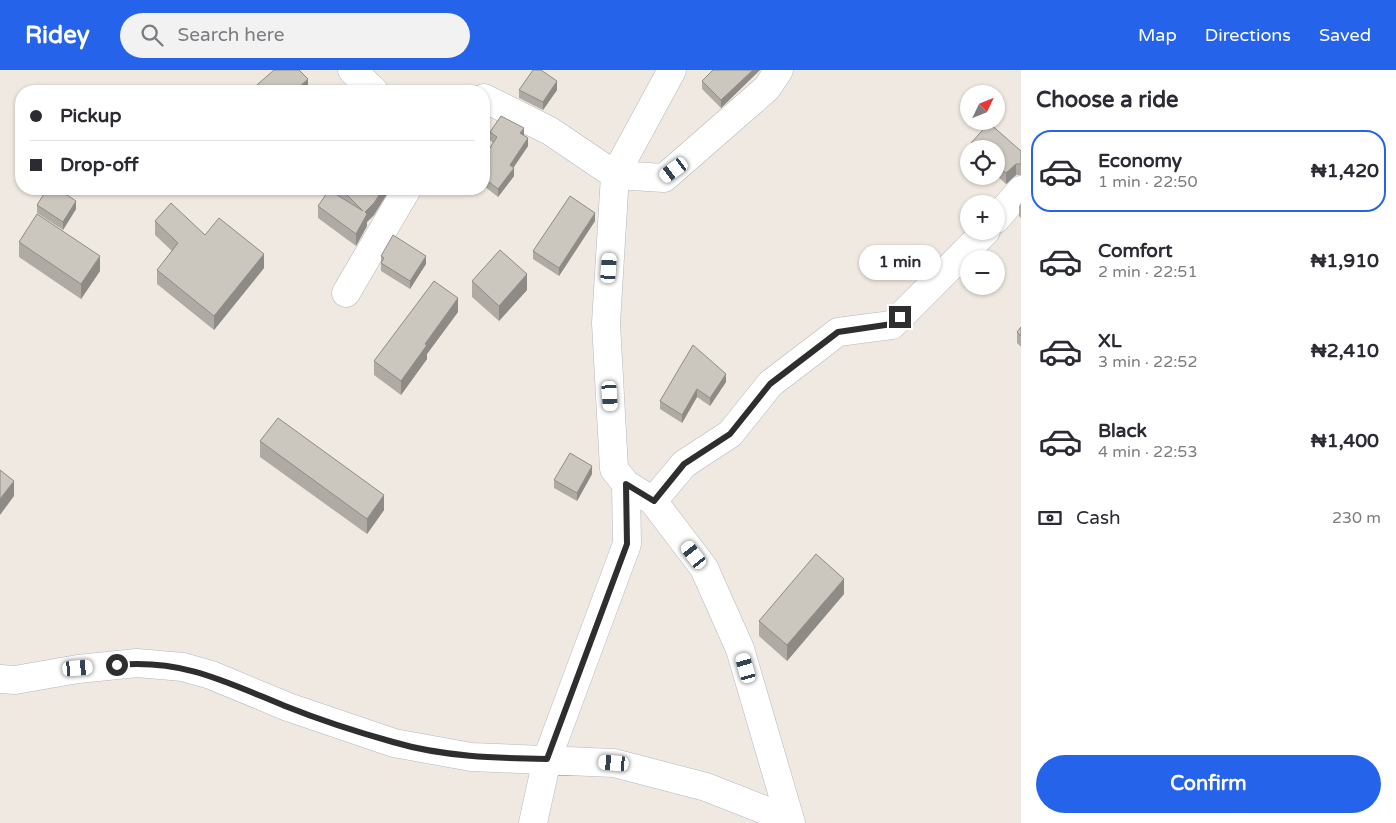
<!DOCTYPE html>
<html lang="en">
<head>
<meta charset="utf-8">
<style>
	:root { --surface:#fff; --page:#f2f2f3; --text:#2b2b33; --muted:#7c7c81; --line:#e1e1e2; --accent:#2563eb }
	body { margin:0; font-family:"Varela Round",sans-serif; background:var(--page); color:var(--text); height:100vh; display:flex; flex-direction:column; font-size:19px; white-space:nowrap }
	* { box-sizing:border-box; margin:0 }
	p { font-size:16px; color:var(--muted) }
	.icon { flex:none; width:28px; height:28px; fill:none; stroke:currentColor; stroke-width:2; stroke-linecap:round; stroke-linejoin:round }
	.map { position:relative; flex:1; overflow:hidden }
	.panel { display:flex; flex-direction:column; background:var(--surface); width:375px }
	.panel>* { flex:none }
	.top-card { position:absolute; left:15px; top:15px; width:475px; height:110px; border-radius:20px; box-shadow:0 1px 4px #0004; display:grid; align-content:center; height:110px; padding:0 15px; background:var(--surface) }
	.needle { width:32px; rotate:47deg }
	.tools { position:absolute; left:960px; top:15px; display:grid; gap:10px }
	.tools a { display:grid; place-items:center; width:45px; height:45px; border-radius:50%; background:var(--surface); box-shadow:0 1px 4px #0004; font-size:25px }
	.end { position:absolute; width:22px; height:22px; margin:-11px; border:6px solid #2e2e2e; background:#fff; box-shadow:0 0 0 2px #fff }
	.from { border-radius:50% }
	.bubble { position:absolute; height:35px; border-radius:18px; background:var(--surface); box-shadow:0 1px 4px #0004; font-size:16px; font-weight:700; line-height:35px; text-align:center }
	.car { position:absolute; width:15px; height:30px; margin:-15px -8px; border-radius:6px; box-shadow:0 0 4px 1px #0007; background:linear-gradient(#fff 24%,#345 0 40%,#fff 0 76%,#345 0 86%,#fff 0) }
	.top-card b { display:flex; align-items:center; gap:18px; height:48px; font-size:19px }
	.top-card b+b { border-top:1px solid var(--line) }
	.top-card i { width:12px; height:12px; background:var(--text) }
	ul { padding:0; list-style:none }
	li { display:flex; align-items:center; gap:15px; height:82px; margin:0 10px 8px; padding:0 5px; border:2px solid transparent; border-radius:20px }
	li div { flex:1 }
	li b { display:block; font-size:19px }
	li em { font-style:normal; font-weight:700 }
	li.selected { border-color:var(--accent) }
	li>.icon { width:45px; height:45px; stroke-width:1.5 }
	h2 { padding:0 15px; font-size:22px; line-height:60px }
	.pay { display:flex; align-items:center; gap:12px; height:55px; padding:0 15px; font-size:19px }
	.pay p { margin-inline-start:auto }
	.cta { display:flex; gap:10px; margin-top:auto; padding:10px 15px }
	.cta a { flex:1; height:58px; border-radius:30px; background:var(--accent); color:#fff; font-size:20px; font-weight:700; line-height:58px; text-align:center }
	header { display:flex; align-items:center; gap:30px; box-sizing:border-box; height:70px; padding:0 25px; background:var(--accent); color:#fff }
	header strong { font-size:24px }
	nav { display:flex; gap:28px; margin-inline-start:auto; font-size:18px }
	.search { width:350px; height:45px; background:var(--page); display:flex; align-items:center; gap:12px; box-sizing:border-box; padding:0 18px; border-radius:28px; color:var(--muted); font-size:19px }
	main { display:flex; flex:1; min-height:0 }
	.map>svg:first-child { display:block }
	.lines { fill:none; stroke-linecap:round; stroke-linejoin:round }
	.street-casing { stroke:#b4b7c1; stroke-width:29 }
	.street { stroke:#fff; stroke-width:28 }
	.wall { fill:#afaba4 }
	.shaded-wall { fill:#8e8b86 }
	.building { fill:#cbc7bf; stroke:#8e8b86 }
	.route { stroke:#2e2e2e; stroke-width:6 }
</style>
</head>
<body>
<header>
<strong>Ridey</strong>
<div class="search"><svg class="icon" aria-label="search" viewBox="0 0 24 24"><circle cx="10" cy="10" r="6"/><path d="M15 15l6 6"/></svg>Search here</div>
<nav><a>Map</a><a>Directions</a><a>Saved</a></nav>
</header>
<main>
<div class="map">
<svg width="1021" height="753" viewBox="0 0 1021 753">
	<rect width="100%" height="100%" fill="#efe9e1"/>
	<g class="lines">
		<defs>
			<path id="street" d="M 352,0 L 374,21
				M 672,0 L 615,105 L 606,253 L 614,399 L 626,414 L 653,431 L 704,498 L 740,579 L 791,753
				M 484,28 L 550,61 L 615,105 L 664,108 L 767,18 L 779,0
				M 996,149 L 1021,120
				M 346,223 L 407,119
				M 653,431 L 684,394 L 730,364 L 770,314 L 838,262 L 892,255 L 986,161
				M 0,609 L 15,610 L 78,599 L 137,593 L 183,597 L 211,605 L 288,637 L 394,673 L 471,687 L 614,693 L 706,717 L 790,750
				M 533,753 L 547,689 L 627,474 L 626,414"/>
		</defs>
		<use href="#street" class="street-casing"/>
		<use href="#street" class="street"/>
	</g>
	<path class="wall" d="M 713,0 L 760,0 L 721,38 L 702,19 L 702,11 Z
		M 519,20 L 557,20 L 543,40 L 519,28 Z
		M 490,62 L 524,66 L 528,76 L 514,97 L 514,106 L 498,127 L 484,116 L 484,87 L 493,73 L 490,70 Z
		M 971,73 L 1021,81 L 1021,105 L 1016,105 L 1006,114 L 996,105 L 996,79 L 971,79 Z
		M 329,119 L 390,119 L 374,145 L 367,152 L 367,156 L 356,176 L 318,148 L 318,136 L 331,121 Z
		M 1021,133 L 1021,148 L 1019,146 L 1019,136 Z
		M 37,135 L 76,139 L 63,160 L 37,143 Z
		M 155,151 L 205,165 L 264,198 L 214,260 L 157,214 L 157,200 L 172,181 L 155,165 Z
		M 595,151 L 559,206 L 533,189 L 533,181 Z
		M 19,172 L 100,201 L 81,229 L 19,187 Z
		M 381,186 L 426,194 L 410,219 L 381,201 Z
		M 472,211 L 527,220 L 499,251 L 472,227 Z
		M 458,242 L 427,284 L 427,289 L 401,325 L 374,305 L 374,291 Z
		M 1021,257 L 1021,277 L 1017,273 L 1017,262 Z
		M 726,304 L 726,312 L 710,336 L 697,327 L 682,353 L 660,339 L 660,331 Z
		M 260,371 L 384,440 L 367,464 L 260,387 Z
		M 592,404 L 577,431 L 554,418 L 554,410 Z
		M 844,524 L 787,591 L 759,566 L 759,551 Z"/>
	<path class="shaded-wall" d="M 753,0 L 760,0 L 721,38 L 721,30 Z
		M 308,9 L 308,21 L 300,21 L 300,16 Z
		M 557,11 L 557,20 L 543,40 L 543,32 Z
		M 524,58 L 524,66 L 520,71 L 520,63 Z
		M 528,68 L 528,76 L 511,101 L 514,98 L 514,106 L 498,127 L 498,119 L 510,95 Z
		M 1016,94 L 1016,105 L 1006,114 L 1006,103 Z
		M 383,119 L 390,119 L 374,145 L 367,152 L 367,156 L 356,176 L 356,164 L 365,142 Z
		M 76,131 L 76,139 L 63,160 L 63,152 Z
		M 595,143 L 595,151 L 559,206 L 559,198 Z
		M 264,184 L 264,198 L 214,260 L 214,246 Z
		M 100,186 L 100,201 L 81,229 L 81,214 Z
		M 426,186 L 426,194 L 410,219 L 410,211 Z
		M 527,204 L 527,220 L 499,251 L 499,236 Z
		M 458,228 L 458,242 L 427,284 L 427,289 L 401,325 L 401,311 L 425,274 Z
		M 726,304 L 726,312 L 710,336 L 710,328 Z
		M 697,319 L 697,327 L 682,353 L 682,345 Z
		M 592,396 L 592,404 L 577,431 L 577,423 Z
		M 14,411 L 14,426 L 0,445 L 0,429 Z
		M 384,425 L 384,440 L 367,464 L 367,449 Z
		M 844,509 L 844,524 L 787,591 L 787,575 Z"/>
	<path class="building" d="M 274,0 L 299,0 L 308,9 L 300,16 L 305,21 L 250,21 Z
		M 533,0 L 541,0 L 557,11 L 543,32 L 519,20 Z
		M 713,0 L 753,0 L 721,30 L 702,11 Z
		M 501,46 L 524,58 L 520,63 L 528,68 L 510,95 L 514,98 L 498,119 L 484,108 L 484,87 L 497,67 L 490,62 Z
		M 989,53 L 1021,81 L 1021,94 L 1016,94 L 1006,103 L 996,95 L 996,79 L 978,79 L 971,73 Z
		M 47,119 L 58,119 L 76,131 L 63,152 L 37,135 Z
		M 341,119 L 383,119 L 374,133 L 365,142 L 367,144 L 356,164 L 318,136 L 329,120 L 363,141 Z
		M 570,126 L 595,143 L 559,198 L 533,181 Z
		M 171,133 L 205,165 L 219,148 L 264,184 L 214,246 L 157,200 L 178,173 L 155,151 Z
		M 37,144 L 100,186 L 81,214 L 19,172 Z
		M 393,165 L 426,186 L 410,211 L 381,193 L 384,188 L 381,186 Z
		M 500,180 L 527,204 L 499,236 L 472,211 Z
		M 434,211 L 458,228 L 425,274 L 427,275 L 401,311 L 374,291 Z
		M 1021,257 L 1021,266 L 1017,262 Z
		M 693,275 L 726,304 L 710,328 L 697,319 L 682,345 L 660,331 Z
		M 278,348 L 384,425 L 367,449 L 260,371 Z
		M 570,383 L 592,396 L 577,423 L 554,410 Z
		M 0,400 L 14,411 L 0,429 Z
		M 816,484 L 844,509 L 787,575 L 759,551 Z"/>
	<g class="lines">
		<path class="route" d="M 117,595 C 183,589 226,612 285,636 C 320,650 357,662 393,672 C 444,687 495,688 547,689 L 627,474 L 626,414 L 654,431 L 684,394 L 730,364 L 770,314 L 838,262 L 892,254 L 900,247"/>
	</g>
</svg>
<div class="tools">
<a><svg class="needle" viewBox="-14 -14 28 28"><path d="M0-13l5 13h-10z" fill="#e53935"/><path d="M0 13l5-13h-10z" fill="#7c7c81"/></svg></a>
<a><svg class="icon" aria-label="locate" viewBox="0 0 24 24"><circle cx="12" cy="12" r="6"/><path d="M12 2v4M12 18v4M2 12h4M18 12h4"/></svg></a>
<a>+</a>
<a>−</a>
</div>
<i class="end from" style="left:117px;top:595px"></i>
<i class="end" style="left:900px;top:247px"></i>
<div class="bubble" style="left:859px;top:175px;width:82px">1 min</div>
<i class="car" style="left:674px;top:100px;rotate:234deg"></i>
<i class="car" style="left:609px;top:198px;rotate:4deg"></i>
<i class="car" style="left:610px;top:326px;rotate:176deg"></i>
<i class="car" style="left:694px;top:485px;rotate:323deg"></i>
<i class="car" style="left:78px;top:598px;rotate:85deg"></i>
<i class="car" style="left:746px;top:598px;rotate:344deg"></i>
<i class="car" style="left:614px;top:693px;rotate:275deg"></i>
<div class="top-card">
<b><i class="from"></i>Pickup</b>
<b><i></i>Drop-off</b>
</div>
</div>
<section class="panel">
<h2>Choose a ride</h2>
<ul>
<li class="selected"><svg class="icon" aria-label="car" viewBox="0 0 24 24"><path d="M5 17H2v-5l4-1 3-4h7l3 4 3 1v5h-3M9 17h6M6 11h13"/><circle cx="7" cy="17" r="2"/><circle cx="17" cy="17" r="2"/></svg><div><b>Economy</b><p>1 min · 22:50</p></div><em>₦1,420</em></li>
<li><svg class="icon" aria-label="car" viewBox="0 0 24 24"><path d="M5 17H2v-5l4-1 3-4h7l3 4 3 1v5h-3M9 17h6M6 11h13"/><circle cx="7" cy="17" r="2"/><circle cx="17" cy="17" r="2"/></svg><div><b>Comfort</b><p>2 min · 22:51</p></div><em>₦1,910</em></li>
<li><svg class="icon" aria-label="car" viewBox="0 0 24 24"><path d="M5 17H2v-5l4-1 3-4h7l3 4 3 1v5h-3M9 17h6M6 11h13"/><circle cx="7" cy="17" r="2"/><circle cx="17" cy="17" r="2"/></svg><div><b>XL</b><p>3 min · 22:52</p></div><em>₦2,410</em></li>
<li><svg class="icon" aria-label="car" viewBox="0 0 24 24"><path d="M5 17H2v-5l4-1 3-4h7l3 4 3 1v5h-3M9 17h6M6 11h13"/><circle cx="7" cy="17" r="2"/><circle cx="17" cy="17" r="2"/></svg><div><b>Black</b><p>4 min · 22:53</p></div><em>₦1,400</em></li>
</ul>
<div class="pay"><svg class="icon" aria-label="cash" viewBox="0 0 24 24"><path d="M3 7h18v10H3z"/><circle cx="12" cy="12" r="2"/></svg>Cash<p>230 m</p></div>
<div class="cta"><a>Confirm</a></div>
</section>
</main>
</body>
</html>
